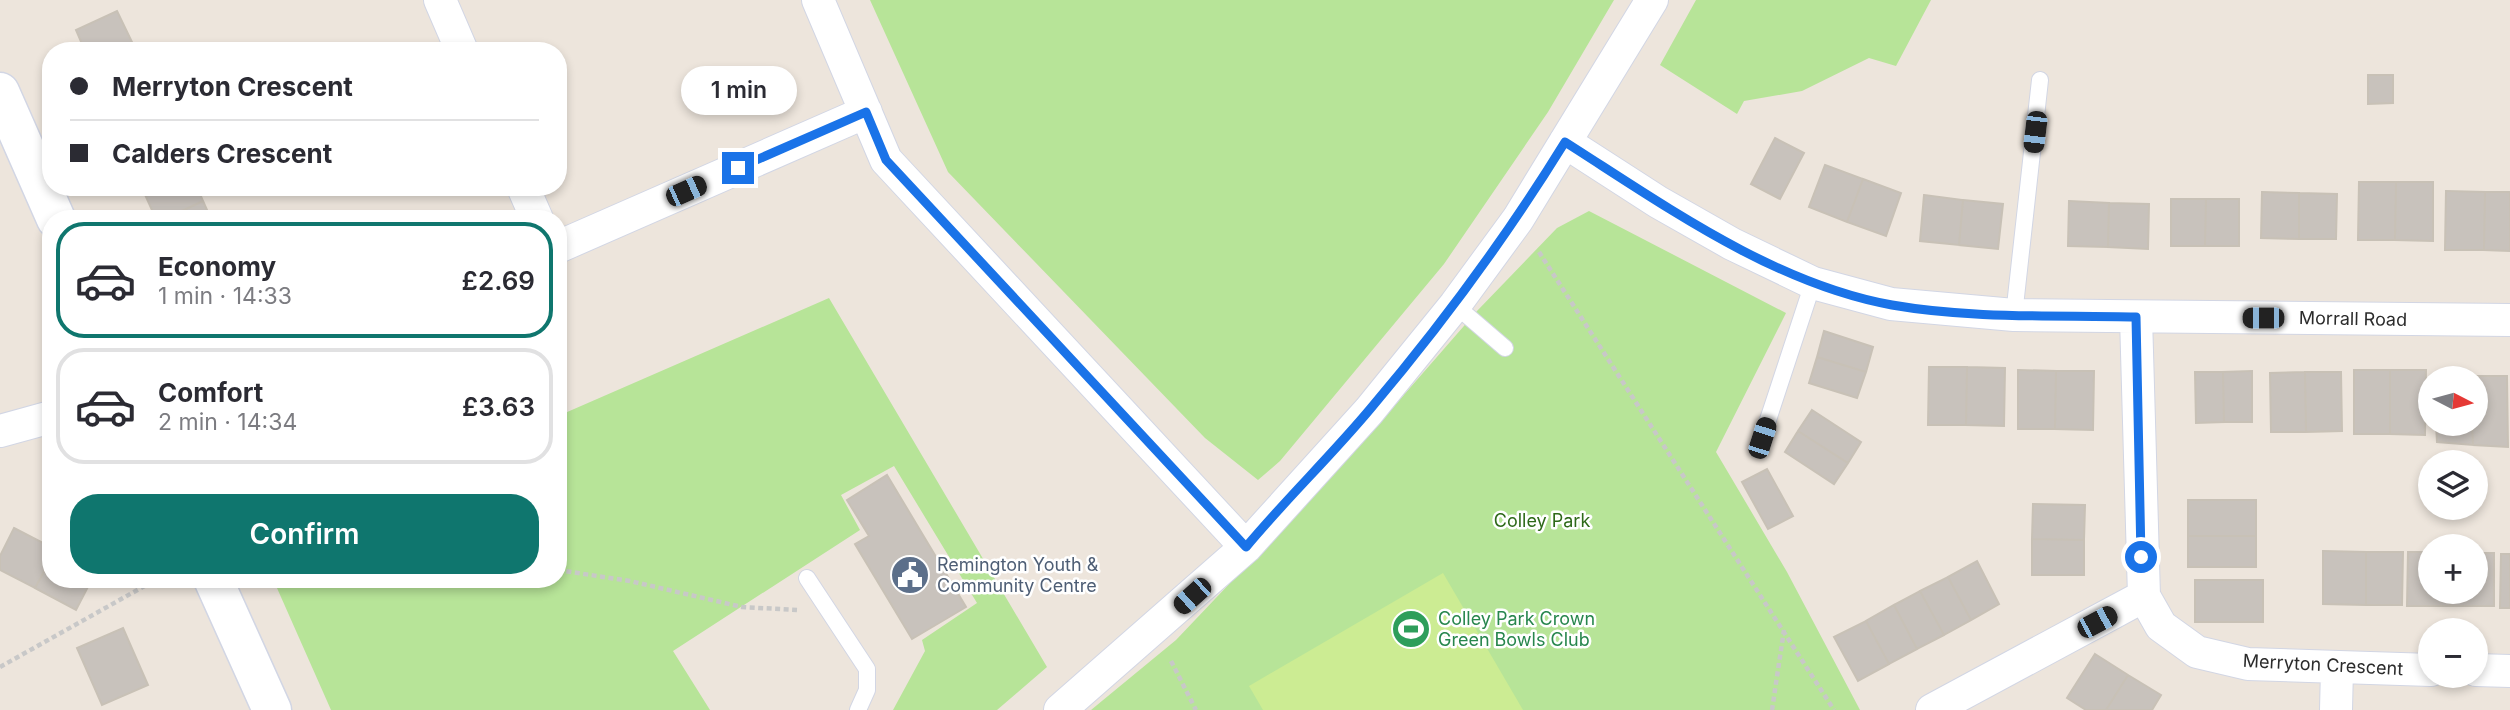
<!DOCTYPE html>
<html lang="en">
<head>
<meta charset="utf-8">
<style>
	:root { --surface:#fff; --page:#f7f7f7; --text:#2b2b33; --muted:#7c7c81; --line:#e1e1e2; --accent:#0f766e }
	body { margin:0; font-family:Inter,sans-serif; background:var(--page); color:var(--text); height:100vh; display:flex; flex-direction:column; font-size:26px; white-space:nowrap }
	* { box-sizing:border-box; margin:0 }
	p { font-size:23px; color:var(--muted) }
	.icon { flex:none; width:38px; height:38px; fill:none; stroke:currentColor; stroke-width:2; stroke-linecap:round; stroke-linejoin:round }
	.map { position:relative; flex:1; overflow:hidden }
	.sheet { position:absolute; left:42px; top:210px; width:525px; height:378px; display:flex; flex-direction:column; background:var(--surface); border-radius:28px; box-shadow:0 4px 10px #0003 }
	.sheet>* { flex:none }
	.banner { position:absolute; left:42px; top:42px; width:525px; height:154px; border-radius:28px; box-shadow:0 4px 10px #0003; display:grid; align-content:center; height:154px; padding:0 28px; background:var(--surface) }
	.needle { width:46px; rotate:96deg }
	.tools { position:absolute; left:2418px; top:366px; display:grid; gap:14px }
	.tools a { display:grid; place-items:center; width:70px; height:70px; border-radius:50%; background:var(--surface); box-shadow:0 4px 10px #0003; font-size:35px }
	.end { position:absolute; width:32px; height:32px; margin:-16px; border:9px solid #1a73e8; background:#fff; box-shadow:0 0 0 4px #fff }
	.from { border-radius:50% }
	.bubble { position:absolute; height:49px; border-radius:24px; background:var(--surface); box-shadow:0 4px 10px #0003; font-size:23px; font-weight:600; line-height:49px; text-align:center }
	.car { position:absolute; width:21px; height:42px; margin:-21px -10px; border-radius:9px; box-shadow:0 0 5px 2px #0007; background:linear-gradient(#222 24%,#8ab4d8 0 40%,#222 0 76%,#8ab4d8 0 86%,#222 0) }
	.banner b { display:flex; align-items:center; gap:24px; height:66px; font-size:26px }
	.banner b+b { border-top:2px solid var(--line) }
	.banner i { width:18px; height:18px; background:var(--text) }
	ul { padding:12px 0 0; list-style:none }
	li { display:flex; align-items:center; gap:21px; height:116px; margin:0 14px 10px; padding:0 14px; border:4px solid var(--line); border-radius:28px }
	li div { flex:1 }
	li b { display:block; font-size:26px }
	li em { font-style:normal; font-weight:600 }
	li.current { border-color:var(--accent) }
	li>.icon { width:63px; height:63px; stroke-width:1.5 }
	.primary-button { display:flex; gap:14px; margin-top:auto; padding:14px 28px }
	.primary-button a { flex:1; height:80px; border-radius:28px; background:var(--accent); color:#fff; font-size:28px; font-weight:600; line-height:80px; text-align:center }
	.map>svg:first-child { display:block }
	.green { fill:#b7e498 }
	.pitch { fill:#ccec93 }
	.building { fill:#c8c2bc; stroke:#c8c1b6; stroke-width:2 }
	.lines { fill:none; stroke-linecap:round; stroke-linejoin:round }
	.lane-casing { stroke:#d2d6e4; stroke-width:18 }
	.street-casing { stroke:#d2d6e4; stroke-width:34 }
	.secondary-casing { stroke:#d2d6e4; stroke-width:41 }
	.path { stroke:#c8c8c8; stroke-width:4.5; stroke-dasharray:5 3.5; stroke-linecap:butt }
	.lane { stroke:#fff; stroke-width:16 }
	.street { stroke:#fff; stroke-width:32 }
	.secondary { stroke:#fff; stroke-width:38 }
	.route { stroke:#1a73e8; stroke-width:9 }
	.labels { text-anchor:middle; stroke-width:5; stroke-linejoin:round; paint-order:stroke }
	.street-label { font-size:18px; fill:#2b2b2b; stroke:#fff }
	.park-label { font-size:18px; fill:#2e6919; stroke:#fff }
	.service-label { font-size:18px; fill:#4e5e75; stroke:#fff; text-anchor:start }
	.leisure-label { font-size:18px; fill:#27864d; stroke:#fff; text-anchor:start }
</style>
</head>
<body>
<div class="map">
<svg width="2510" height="710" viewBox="0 0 2510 710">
	<rect width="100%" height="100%" fill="#ede5dc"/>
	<path class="green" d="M 870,0 L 1614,0 L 1548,112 L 1444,264 L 1280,461 L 1258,480 L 1205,438 L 948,172 Z
		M 1696,0 L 1931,0 L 1896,66 L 1869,58 L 1802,91 L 1744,101 L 1737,114 L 1660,65 Z
		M 1589,211 L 1786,313 L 1716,452 L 1787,572 L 1860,710 L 1091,710 L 1176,640 L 1348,459 L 1477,311 L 1557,228 Z
		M 829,298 L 1047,667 L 997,710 L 893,710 L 925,651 L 922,640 L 977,603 L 894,466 L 841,495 L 860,530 L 673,651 L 710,710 L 331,710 L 273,579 L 558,579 L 558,416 Z"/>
	<path class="pitch" d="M 1443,573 L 1523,710 L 1263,710 L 1249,686 Z"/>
	<path class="building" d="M 117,11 L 132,42 L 115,51 L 85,51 L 76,30 Z
		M 2368,75 L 2393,75 L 2393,103 L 2368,104 Z
		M 1775,138 L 1804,153 L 1780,199 L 1751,184 Z
		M 1825,165 L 1863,179 L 1847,222 L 1809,207 Z
		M 1863,179 L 1901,193 L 1886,236 L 1847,222 Z
		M 2359,182 L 2396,182 L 2395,240 L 2358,240 Z
		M 2396,182 L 2433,182 L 2433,241 L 2395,240 Z
		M 197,187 L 203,201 L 165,219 L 156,219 L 142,188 Z
		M 2446,191 L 2485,192 L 2484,250 L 2445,250 Z
		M 2262,192 L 2299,193 L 2299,239 L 2261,238 Z
		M 2485,192 L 2510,192 L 2510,251 L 2484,250 Z
		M 2299,193 L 2337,194 L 2336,239 L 2299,239 Z
		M 1924,195 L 1963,200 L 1959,245 L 1920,241 Z
		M 2171,199 L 2206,199 L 2205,246 L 2171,246 Z
		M 2206,199 L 2239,199 L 2239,246 L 2205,246 Z
		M 1963,200 L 2003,204 L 1998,249 L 1959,245 Z
		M 203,201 L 211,219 L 165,219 Z
		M 2069,201 L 2109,203 L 2108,247 L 2068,246 Z
		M 2109,203 L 2149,204 L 2148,249 L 2108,247 Z
		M 1824,331 L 1873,347 L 1866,372 L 1817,357 Z
		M 1817,357 L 1866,372 L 1857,398 L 1809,383 Z
		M 1929,367 L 1967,367 L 1966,425 L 1928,425 Z
		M 1967,367 L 2005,368 L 2004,426 L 1966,425 Z
		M 2018,370 L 2056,371 L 2055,429 L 2018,429 Z
		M 2354,370 L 2390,370 L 2390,434 L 2354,434 Z
		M 2390,370 L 2426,370 L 2425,435 L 2390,434 Z
		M 2056,371 L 2094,371 L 2093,430 L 2055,429 Z
		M 2252,371 L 2252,422 L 2224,422 L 2223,372 Z
		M 2195,372 L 2223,372 L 2224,422 L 2196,423 Z
		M 2305,372 L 2341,372 L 2342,431 L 2306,432 Z
		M 2305,372 L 2306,432 L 2271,432 L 2270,373 Z
		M 2470,376 L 2507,376 L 2508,447 L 2473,445 L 2472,424 L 2476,424 L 2476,378 Z
		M 1812,410 L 1861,442 L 1848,463 L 1798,431 Z
		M 2436,424 L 2472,424 L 2473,445 L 2437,442 Z
		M 1798,431 L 1848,463 L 1834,484 L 1785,452 Z
		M 1767,469 L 1793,516 L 1768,529 L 1742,482 Z
		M 887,475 L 966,607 L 912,639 L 855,544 L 869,536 L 847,500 Z
		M 2188,500 L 2256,500 L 2256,536 L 2188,536 Z
		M 2033,504 L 2085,505 L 2084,540 L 2032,539 Z
		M 14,528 L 51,547 L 51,559 L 35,588 L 0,570 L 0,556 Z
		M 2188,536 L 2256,536 L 2256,567 L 2188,567 Z
		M 2032,539 L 2084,540 L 2084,575 L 2032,575 Z
		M 2323,551 L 2366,552 L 2366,605 L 2323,604 Z
		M 2366,552 L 2403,552 L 2402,605 L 2366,605 Z
		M 2408,552 L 2431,552 L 2431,592 L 2450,592 L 2450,606 L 2407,606 Z
		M 2476,553 L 2494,553 L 2494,606 L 2450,606 L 2450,592 L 2476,592 Z
		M 2501,554 L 2510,554 L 2510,608 L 2500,608 Z
		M 51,559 L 51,579 L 92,579 L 76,610 L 35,588 Z
		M 1977,561 L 1999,604 L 1971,620 L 1948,577 Z
		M 1948,577 L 1971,620 L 1944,635 L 1920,591 Z
		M 2195,580 L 2263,580 L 2263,622 L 2195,622 Z
		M 1920,591 L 1944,635 L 1917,649 L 1894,605 Z
		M 1894,605 L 1917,649 L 1889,664 L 1866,621 Z
		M 1866,621 L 1889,664 L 1858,681 L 1834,637 Z
		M 123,628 L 148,685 L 102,705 L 77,648 Z
		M 2095,654 L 2128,675 L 2106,710 L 2086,710 L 2067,698 Z
		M 2128,675 L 2161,695 L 2152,710 L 2106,710 Z"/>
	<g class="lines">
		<defs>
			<path id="lane" d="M 1455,305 L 1505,348
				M 2014,315 L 2040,80
				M 1762,438 L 1813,283
				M 807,578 L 867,669 L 867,690 L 858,710"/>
			<path id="street" d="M 440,0 L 462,51
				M 818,0 L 886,160 L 1246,547
				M 1565,142 L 1658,202 L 1732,244 L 1813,283 L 1891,304 L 2014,315 L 2510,320
				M 523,187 L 537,219
				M 558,247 L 866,112
				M 2136,317 L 2144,596 L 2161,626 L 2197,652 L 2248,664 L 2431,670
				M 0,431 L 51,417
				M 2476,670 L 2510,671
				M 1060,710 L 1246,547 L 1369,411 L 1455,305 L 1518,219 L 1652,0
				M 1932,710 L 2144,596
				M 2336,710 L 2337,669"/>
			<path id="secondary" d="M 0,92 L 56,219
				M 213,579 L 272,710"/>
		</defs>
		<use href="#lane" class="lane-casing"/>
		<use href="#street" class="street-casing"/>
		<use href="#secondary" class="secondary-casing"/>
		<path class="path" d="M 1539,252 L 1834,710
			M 558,570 L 630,581 L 742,607 L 797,610
			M 1171,661 L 1196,710
			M 0,667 L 157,579
			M 1772,710 L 1784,630"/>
		<use href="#lane" class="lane"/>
		<use href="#street" class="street"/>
		<use href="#secondary" class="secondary"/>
	</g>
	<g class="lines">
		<path class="route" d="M 738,168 L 866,112 L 886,160 L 1246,547 C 1286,499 1331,456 1371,408 C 1443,323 1507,236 1565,142 C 1664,205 1774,284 1892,305 C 1972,319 2055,315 2136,317 L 2141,557"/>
	</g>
	<defs>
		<symbol id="civic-disc" viewBox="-11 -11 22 22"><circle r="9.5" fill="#5c6f8a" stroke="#fff"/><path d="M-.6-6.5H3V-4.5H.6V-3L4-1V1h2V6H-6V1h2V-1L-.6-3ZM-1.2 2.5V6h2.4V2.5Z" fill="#fff"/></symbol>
		<symbol id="stadium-disc" viewBox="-11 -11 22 22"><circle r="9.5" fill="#2e9e5b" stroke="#fff"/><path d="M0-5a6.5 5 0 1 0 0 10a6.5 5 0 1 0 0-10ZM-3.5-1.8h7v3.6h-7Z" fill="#fff"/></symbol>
	</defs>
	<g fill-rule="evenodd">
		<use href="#civic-disc" x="888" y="553" width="44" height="44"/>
		<use href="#stadium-disc" x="1389" y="607" width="44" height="44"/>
	</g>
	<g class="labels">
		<g class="street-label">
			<text transform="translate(2353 319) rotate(1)" y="6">Morrall Road</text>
			<text transform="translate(2323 665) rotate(3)" y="6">Merryton Crescent</text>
		</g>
		<g class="park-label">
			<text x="1542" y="527">Colley Park</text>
		</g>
		<g class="service-label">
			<text x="937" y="571">Remington Youth &amp;<tspan x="937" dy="21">Community Centre</tspan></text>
		</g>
		<g class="leisure-label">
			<text x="1438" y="625">Colley Park Crown<tspan x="1438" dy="21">Green Bowls Club</tspan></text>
		</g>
	</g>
</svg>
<div class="tools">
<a><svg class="needle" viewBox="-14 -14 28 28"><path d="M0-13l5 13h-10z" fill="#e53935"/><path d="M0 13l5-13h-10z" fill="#7c7c81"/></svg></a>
<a><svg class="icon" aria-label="layers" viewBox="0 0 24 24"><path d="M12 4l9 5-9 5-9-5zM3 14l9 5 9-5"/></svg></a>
<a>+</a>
<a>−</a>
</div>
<i class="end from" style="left:2141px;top:557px"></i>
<i class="end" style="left:738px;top:168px"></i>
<div class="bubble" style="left:681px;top:66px;width:116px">1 min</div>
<i class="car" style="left:2035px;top:132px;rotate:187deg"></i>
<i class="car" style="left:686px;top:191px;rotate:66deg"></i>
<i class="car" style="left:2263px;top:318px;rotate:270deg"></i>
<i class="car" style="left:1762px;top:438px;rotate:18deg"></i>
<i class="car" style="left:1192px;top:596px;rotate:228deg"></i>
<i class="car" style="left:2097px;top:622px;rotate:62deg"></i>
<div class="banner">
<b><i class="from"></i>Merryton Crescent</b>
<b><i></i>Calders Crescent</b>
</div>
<section class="sheet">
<ul>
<li class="current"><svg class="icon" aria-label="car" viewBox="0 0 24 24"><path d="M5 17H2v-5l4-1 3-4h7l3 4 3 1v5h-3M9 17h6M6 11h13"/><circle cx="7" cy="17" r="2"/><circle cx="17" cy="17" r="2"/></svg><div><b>Economy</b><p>1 min · 14:33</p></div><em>£2.69</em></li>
<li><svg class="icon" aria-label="car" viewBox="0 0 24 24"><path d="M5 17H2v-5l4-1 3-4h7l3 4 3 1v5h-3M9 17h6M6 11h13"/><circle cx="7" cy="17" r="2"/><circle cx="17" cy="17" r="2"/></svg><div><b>Comfort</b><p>2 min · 14:34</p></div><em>£3.63</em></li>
</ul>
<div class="primary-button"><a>Confirm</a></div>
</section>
</div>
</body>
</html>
